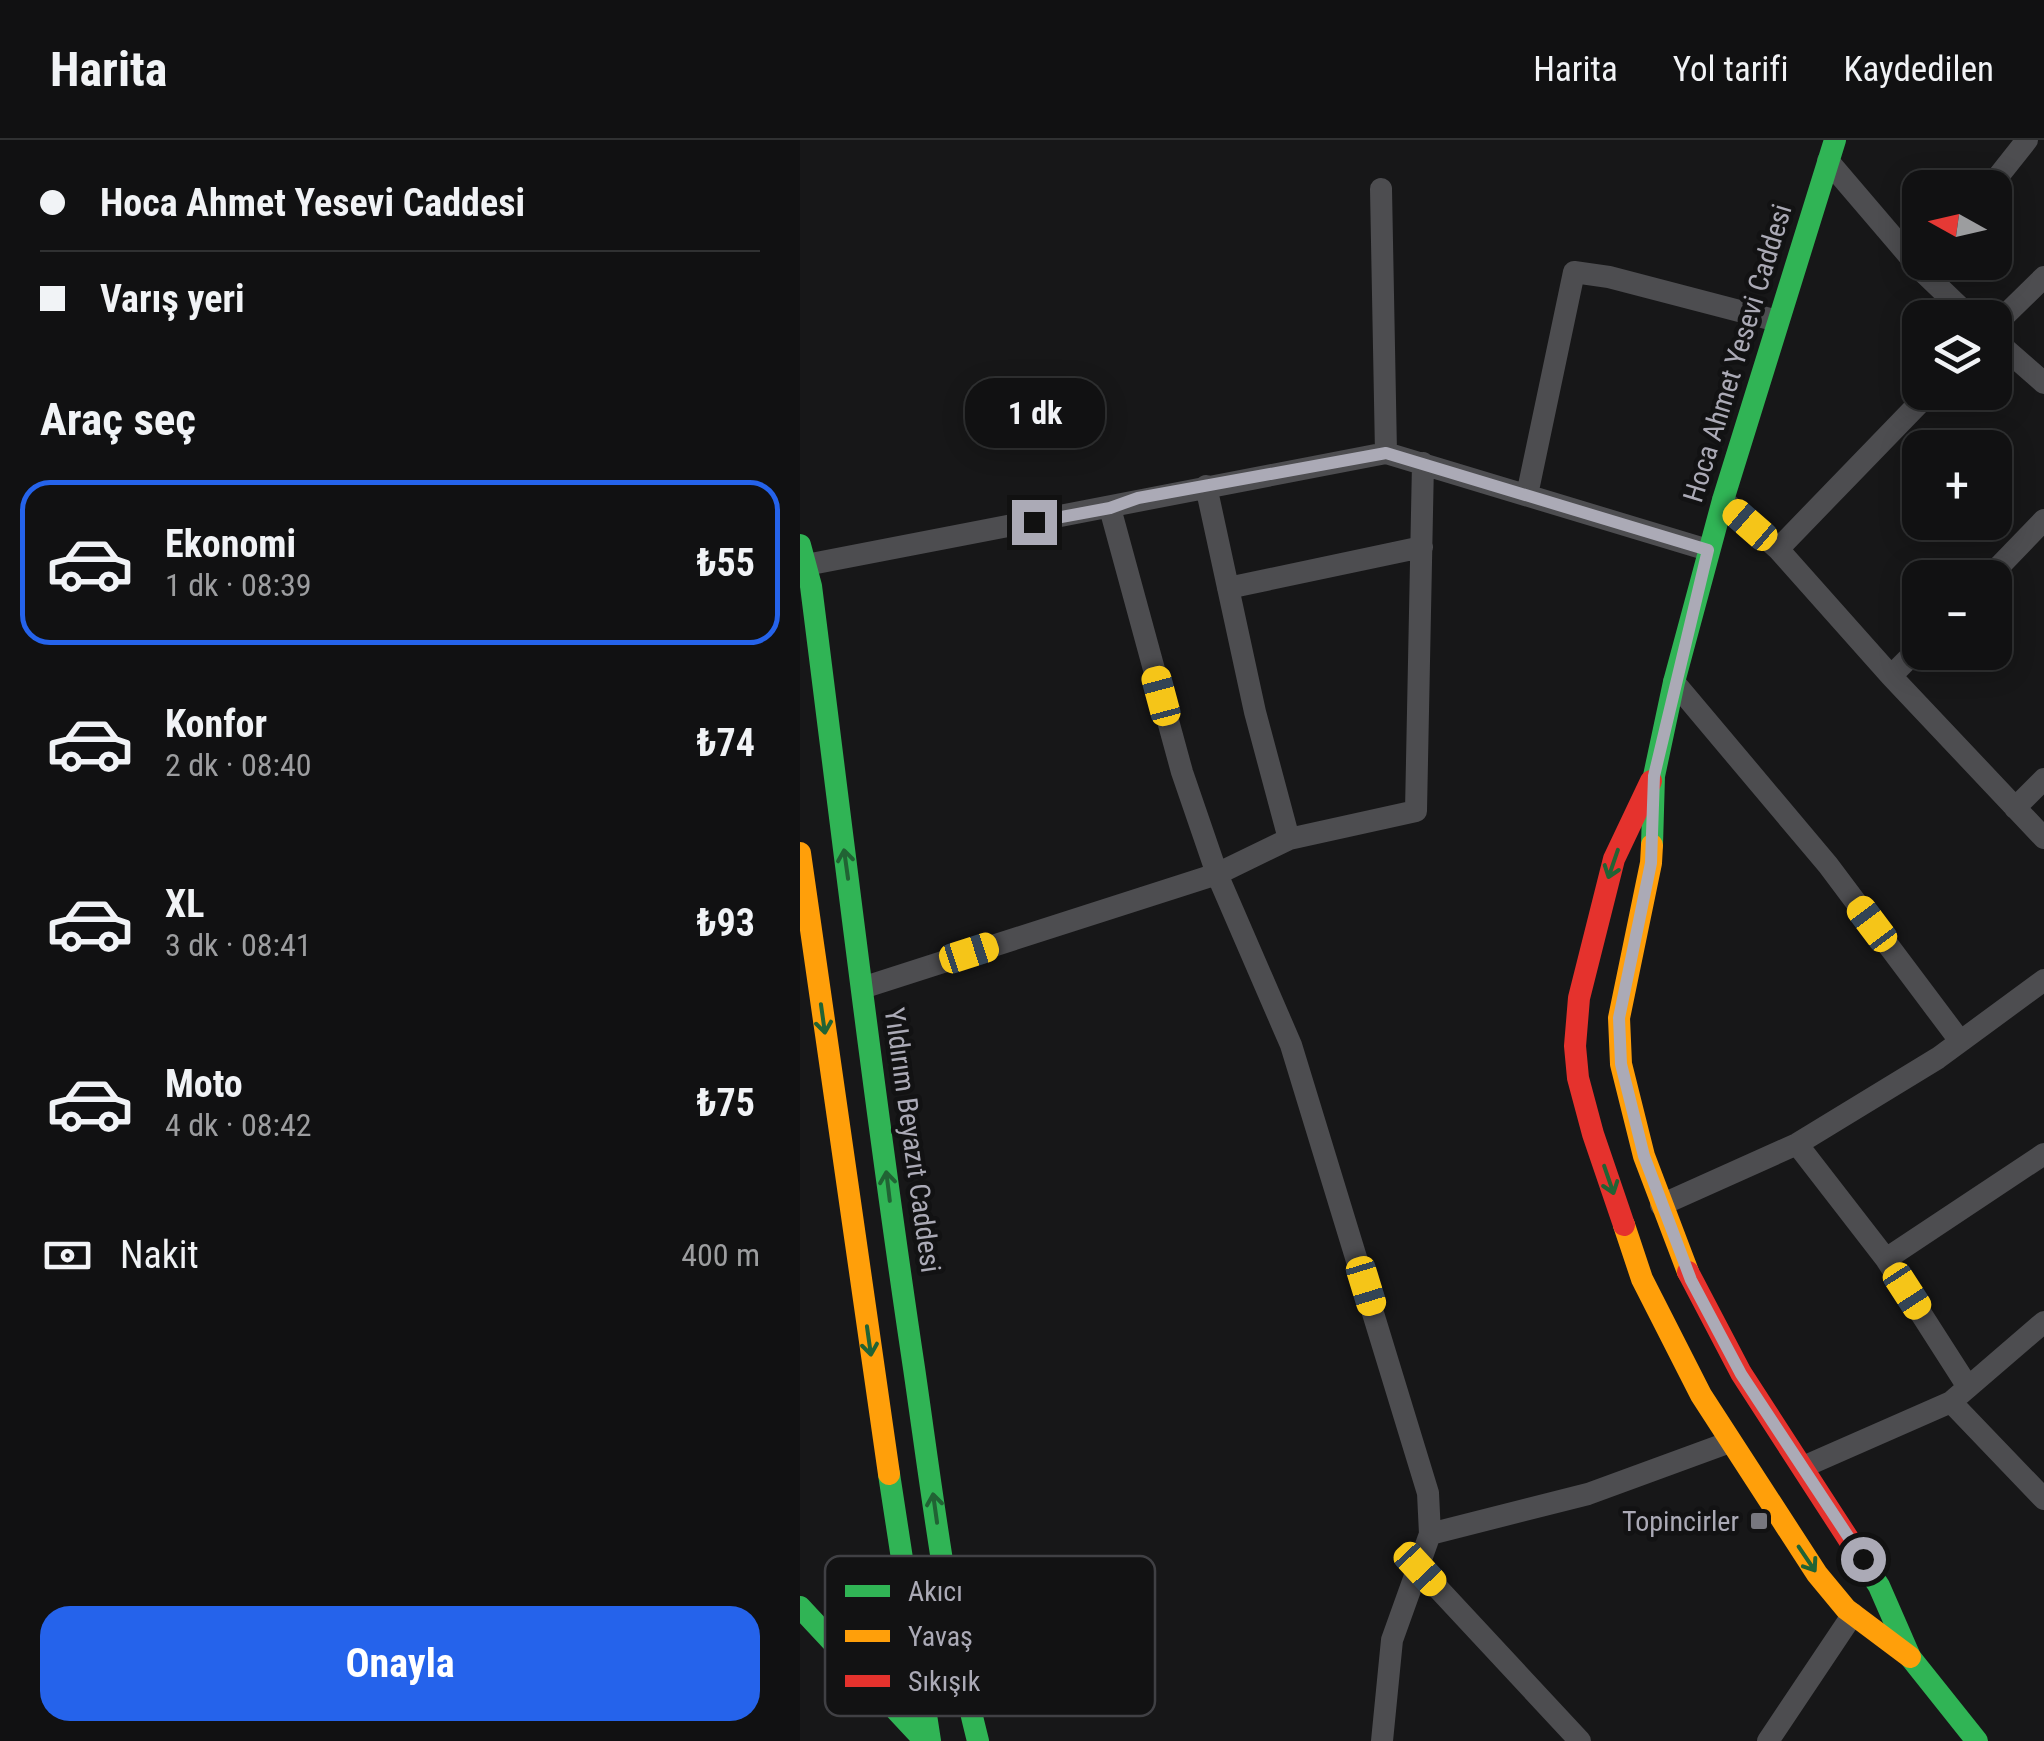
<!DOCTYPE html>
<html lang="tr">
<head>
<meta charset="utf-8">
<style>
	:root { --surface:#111112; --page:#1a1a1b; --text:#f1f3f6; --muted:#9c9d9f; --line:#303132; --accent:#2563eb }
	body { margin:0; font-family:"Roboto Condensed",sans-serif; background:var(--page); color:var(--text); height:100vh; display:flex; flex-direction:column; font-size:38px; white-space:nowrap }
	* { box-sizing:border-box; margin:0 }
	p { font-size:32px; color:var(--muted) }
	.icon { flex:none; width:55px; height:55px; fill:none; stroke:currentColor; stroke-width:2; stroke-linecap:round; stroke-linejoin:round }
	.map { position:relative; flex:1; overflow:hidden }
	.drawer { display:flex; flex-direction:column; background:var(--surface); width:800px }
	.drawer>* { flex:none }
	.hud { display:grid; align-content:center; height:220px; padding:0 40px; background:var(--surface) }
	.needle { width:65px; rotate:278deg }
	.controls { position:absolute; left:1102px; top:30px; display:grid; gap:20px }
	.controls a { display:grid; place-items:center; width:110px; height:110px; border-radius:20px; background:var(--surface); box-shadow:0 5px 25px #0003,0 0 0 2px var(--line); font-size:50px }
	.end { position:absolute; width:45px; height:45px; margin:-22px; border:12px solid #abaab6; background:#111; box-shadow:0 0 0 5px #111 }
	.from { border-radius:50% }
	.bubble { position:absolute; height:70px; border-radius:30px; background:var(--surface); box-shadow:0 5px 25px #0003,0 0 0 2px var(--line); font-size:32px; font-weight:700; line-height:70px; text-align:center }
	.car { position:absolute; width:30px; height:60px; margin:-30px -15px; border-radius:12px; box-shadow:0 0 8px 2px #0007; background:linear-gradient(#f5c518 24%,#345 0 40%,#f5c518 0 76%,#345 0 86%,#f5c518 0) }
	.hud b { display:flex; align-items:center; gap:35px; height:95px; font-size:38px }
	.hud b+b { border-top:2px solid var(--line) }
	.hud i { width:25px; height:25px; background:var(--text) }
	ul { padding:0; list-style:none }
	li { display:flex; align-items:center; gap:30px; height:165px; margin:0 20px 15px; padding:0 20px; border:5px solid transparent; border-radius:30px }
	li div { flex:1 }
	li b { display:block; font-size:38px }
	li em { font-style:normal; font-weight:700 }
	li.current { border-color:var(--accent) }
	li>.icon { width:90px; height:90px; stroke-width:1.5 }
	h2 { padding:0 40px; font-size:45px; line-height:120px }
	.pay { display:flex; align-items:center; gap:25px; height:110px; padding:0 40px; font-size:38px }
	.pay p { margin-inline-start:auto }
	.cta { display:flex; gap:20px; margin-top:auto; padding:20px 40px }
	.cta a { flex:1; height:115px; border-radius:30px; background:var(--accent); color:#fff; font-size:40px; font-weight:700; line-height:115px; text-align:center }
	header { display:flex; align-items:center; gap:60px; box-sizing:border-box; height:140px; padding:0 50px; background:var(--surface); border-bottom:2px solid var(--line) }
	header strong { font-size:48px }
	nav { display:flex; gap:55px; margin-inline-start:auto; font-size:35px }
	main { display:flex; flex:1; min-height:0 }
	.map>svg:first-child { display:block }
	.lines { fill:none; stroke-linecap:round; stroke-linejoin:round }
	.street { stroke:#4d4d50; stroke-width:22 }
	.fast { stroke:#30b455; stroke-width:22 }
	.slow { stroke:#ff9f0a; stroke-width:22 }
	.jam { stroke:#e5322d; stroke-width:22 }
	.oneway { stroke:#216334 }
	.route { stroke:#abaab6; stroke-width:12 }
	.poi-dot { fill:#77777f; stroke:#121213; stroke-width:4 }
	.labels { text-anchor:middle; stroke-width:9; stroke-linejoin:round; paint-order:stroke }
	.street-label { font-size:28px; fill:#abaab6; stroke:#121213 }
	.poi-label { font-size:28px; fill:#abaab6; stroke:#121213; text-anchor:end }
	.key { fill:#121213; stroke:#404044; stroke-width:2.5 }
	.key-label { font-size:28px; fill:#abaab6 }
</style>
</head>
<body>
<header>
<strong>Harita</strong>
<nav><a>Harita</a><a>Yol tarifi</a><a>Kaydedilen</a></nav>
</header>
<main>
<section class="drawer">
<div class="hud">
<b><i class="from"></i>Hoca Ahmet Yesevi Caddesi</b>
<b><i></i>Varış yeri</b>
</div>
<h2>Araç seç</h2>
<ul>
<li class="current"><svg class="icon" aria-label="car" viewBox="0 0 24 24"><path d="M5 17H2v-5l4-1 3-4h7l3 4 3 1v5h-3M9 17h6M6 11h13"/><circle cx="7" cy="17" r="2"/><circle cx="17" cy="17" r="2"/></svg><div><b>Ekonomi</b><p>1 dk · 08:39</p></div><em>₺55</em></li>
<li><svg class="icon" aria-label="car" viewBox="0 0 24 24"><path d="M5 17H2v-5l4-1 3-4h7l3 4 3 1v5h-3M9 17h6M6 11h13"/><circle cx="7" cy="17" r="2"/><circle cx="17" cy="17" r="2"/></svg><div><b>Konfor</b><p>2 dk · 08:40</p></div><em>₺74</em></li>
<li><svg class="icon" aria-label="car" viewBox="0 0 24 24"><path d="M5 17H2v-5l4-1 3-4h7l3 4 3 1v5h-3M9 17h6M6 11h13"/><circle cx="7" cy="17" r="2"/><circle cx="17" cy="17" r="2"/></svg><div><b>XL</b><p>3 dk · 08:41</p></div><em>₺93</em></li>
<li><svg class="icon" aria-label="car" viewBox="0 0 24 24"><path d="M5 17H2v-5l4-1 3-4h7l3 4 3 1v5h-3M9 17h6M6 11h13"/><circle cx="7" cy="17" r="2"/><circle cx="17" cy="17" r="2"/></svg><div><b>Moto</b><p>4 dk · 08:42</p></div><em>₺75</em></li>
</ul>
<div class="pay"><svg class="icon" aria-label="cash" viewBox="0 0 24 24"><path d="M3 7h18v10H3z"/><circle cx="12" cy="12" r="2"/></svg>Nakit<p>400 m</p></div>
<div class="cta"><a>Onayla</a></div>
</section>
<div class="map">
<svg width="1244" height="1601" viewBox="0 0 1244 1601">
	<rect width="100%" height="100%" fill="#171718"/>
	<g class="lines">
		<path class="street" d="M 1028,21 L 1122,131 L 1171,178
			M 1189,48 L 1227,0
			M 581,49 L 586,313
			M 1195,185 L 1244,137
			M 1195,200 L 1244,243
			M 406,346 L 455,572 L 489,699
			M 727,355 L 774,132 L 809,137 L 978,181
			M 923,360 L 978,409 L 1091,536 L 1244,698
			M 310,368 L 382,632 L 417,734 L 491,905 L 628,1353 L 630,1394 L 592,1500 L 582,1601
			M 978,409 L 1130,252
			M 6,425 L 586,313 L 908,410
			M 1188,438 L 1244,380
			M 428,448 L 622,407
			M 1091,536 L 1120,507
			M 874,542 L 1028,725 L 1160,901
			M 1215,668 L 1244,639
			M 62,848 L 417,734 L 489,699 L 616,671 L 623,323
			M 997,1004 L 1086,1119 L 1168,1247
			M 861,1065 L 997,1004 L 1138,918 L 1244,840
			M 1086,1119 L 1244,1014
			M 1151,1262 L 1244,1359
			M 1003,1327 L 1151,1262 L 1244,1182
			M 630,1394 L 788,1354 L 930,1302
			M 620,1429 L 780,1601
			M 968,1601 L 1053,1474"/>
		<path class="fast" d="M 0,405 L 11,446 C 44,707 75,968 114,1228 C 132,1352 147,1479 178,1601
			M 852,705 L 854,636 L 874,542 L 923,360 L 1035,0
			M 89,1334 L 130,1601
			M 1053,1406 L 1079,1446 L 1110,1517 L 1177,1601
			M 0,1467 L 125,1601"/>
		<path class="slow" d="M 852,705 L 851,723 L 819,878 L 821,924 L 844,1016 L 888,1132
			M 0,713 L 89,1334
			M 824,1085 L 842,1139 L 901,1255 L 1017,1434 L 1046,1469 L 1110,1517"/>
		<path class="jam" d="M 824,1085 L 793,994 L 778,938 L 775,906 L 779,858 L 814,719 L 851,641
			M 888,1132 L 941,1233 L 1053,1406"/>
	</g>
	<defs><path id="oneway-shaft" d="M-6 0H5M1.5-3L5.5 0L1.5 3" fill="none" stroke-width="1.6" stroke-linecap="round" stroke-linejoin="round" transform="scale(2.5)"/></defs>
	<g class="oneway">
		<use href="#oneway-shaft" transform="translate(46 724) rotate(-98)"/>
		<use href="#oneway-shaft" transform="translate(813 724) rotate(109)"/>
		<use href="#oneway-shaft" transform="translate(23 879) rotate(82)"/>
		<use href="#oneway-shaft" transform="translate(809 1040) rotate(71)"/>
		<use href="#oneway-shaft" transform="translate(88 1046) rotate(-97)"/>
		<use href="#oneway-shaft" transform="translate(69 1201) rotate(82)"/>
		<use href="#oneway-shaft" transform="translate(135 1368) rotate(-98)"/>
		<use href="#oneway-shaft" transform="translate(1007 1419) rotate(56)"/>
	</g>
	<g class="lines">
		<path class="route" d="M 234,382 L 310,368 L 338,358 L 586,313 L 908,410 L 854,636 L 851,723 L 819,878 L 821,924 L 844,1016 L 891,1140 L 941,1234 L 1063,1419"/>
	</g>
	<rect class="poi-dot" x="949" y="1371" width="20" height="20" rx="5"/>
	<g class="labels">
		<g class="street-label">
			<text transform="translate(937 213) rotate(-73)" y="10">Hoca Ahmet Yesevi Caddesi</text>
			<text transform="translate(113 1000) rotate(82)" y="10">Yıldırım Beyazıt Caddesi</text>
		</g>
		<g class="poi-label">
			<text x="939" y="1391">Topincirler</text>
		</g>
	</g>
	<rect x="25" y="1416" width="330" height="160" rx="15" class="key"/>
	<rect x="45" y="1445" width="45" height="12" fill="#30b455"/>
	<rect x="45" y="1490" width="45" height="12" fill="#ff9f0a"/>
	<rect x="45" y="1535" width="45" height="12" fill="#e5322d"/>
	<g class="key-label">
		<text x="108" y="1461">Akıcı</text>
		<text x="108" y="1506">Yavaş</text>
		<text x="108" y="1551">Sıkışık</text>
	</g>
</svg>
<div class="controls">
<a><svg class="needle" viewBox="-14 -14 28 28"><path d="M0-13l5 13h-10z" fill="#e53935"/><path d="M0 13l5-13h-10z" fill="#9c9d9f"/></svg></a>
<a><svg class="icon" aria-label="layers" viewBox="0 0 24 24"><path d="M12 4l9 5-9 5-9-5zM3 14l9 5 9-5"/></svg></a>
<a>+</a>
<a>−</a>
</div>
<i class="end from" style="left:1063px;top:1419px"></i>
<i class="end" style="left:234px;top:382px"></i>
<div class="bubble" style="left:165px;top:238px;width:140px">1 dk</div>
<i class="car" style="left:950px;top:385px;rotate:311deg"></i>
<i class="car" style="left:361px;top:556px;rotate:345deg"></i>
<i class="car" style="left:1072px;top:784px;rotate:323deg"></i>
<i class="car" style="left:169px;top:813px;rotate:72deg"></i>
<i class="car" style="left:566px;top:1146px;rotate:163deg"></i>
<i class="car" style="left:1107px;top:1151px;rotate:147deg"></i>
<i class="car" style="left:620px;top:1429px;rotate:137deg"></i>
</div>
</main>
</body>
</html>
